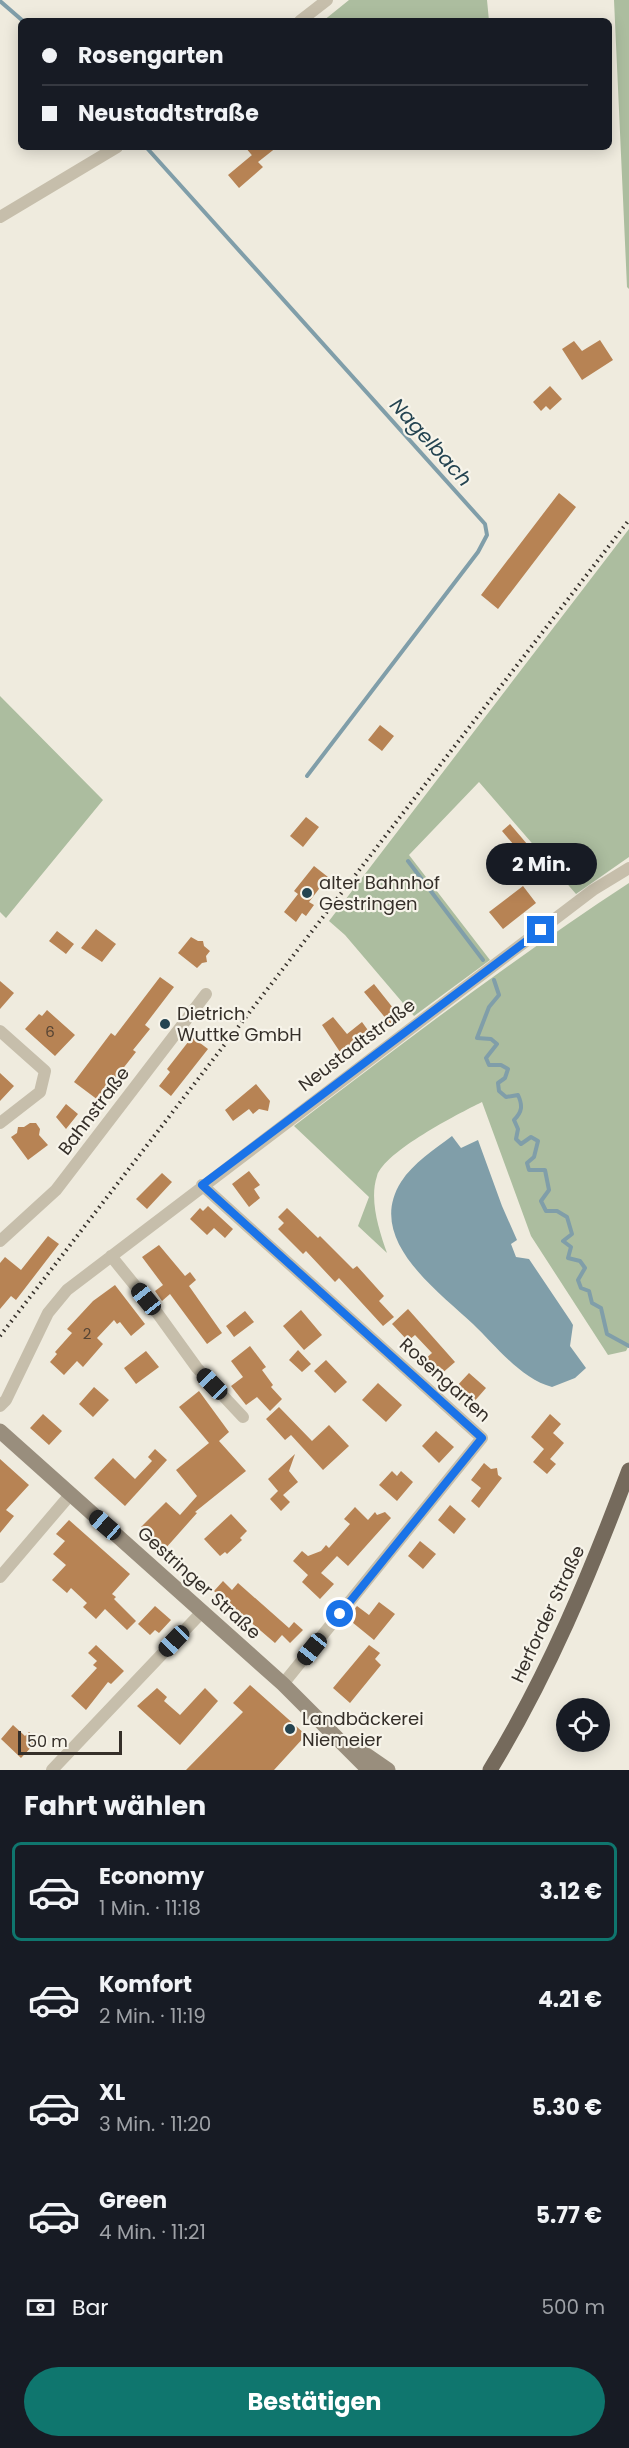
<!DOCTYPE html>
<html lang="de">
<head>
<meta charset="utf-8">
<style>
	:root { --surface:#171b24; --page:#242831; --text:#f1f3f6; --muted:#9ea1a6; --line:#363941; --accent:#0f766e }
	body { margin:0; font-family:Poppins,sans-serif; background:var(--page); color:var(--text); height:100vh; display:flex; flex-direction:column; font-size:22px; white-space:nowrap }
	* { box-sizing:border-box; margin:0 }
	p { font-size:20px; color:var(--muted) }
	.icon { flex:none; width:33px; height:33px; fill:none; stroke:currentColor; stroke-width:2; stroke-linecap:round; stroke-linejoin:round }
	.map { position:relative; height:1770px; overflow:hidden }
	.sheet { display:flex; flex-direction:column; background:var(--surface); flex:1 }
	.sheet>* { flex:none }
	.banner { position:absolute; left:18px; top:18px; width:594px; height:132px; border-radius:9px; box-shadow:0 3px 15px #0003; display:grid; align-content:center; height:132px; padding:0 24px; background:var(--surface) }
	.buttons { position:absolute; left:556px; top:1698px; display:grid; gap:12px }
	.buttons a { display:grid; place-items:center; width:54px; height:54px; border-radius:50%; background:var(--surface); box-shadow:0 3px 15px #0003; font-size:30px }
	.scale { position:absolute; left:18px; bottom:15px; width:104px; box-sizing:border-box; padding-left:6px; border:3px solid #352f29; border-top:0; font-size:16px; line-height:21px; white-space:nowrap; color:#352f29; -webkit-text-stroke:4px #f7f4ea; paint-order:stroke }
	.end { position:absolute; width:27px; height:27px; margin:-14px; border:8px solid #1a73e8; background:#fff; box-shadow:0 0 0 3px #fff }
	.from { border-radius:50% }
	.bubble { position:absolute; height:42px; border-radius:21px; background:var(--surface); box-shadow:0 3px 15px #0003; font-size:20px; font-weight:700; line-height:42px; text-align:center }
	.car { position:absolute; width:18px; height:36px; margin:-18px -9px; border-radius:8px; box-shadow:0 0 4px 2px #0007; background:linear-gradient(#222 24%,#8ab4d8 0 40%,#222 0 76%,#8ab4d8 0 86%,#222 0) }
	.banner b { display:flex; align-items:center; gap:21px; height:57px; font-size:22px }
	.banner b+b { border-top:2px solid var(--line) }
	.banner i { width:15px; height:15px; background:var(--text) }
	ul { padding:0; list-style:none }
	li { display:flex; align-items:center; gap:18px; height:99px; margin:0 12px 9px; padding:0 12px; border:3px solid transparent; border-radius:9px }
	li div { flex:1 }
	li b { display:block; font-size:22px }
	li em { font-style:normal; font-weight:700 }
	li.active { border-color:var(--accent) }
	li>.icon { width:54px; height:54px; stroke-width:1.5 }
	h2 { padding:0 24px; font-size:27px; line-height:72px }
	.pay { display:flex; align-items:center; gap:15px; height:66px; padding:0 24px; font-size:22px }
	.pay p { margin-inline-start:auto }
	.button { display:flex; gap:12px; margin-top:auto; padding:12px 24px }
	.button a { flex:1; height:69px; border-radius:36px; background:var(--accent); color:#fff; font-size:24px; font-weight:700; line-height:69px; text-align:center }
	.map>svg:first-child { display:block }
	.green { fill:#acbd9f }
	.water { fill:#809ea9 }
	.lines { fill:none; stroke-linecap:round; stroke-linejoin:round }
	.stream { stroke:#809ea9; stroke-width:4 }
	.building { fill:#b78354 }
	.street { stroke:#c6beab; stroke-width:12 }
	.secondary { stroke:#998e7d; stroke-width:15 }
	.primary { stroke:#756a5c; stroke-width:15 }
	.rail { stroke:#352f29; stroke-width:4; stroke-dasharray:1.5 4.5; stroke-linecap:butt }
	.route { stroke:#1a73e8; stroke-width:8 }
	.poi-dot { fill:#244451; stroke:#f7f4ea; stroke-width:2 }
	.labels { text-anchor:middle; stroke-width:4.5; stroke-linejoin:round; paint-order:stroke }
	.number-label { font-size:15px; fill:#564434 }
	.poi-label { font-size:18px; fill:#352f29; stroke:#f7f4ea; text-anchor:start }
	.street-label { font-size:18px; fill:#352f29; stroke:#f7f4ea }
	.water-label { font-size:20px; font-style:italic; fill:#244451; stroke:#f7f4ea }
</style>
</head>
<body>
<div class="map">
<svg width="629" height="1770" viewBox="0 0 629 1770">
	<rect width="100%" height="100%" fill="#efebde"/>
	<path class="green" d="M 349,0 L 487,0 L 489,21 L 323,21 Z
		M 614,0 L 629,0 L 629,289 L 627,287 Z
		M 629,529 L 629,857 L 576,894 L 479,782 L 409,855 L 490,960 L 414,1016 L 345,935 L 329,921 Z
		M 0,696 L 103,800 L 6,918 L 0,912 Z
		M 629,883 L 629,1345 L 626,1351 L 608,1355 L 531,1236 L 482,1102 C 458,1114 385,1151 377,1176 C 369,1200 379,1230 387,1253 L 358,1226 L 369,1197 L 294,1126 C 404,1042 513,959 629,883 Z"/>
	<path class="water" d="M 452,1136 L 461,1148 L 478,1140 L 502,1206 L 517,1240 L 511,1244 L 516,1257 L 529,1259 L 570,1320 L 573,1325 L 570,1346 L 586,1368 L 575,1378 L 552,1387 C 521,1379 495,1345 473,1324 C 437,1290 365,1239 401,1182 C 413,1163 435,1149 452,1136 Z"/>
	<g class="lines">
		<path class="stream" d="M 0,1 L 23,21
			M 146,147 L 485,524 L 487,535 L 478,552 L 307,776
			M 408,861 L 483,960
			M 494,980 L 499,995 L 489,1007 L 477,1038 L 491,1039 L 497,1044 L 486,1058 L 489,1065 L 501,1065 L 508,1069 L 505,1078 L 498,1083 L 499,1091 L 506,1097 L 518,1095 C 523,1106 522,1112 514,1120 L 518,1129 L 516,1139 L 521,1144 L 531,1137 L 538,1141 L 534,1157 L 527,1163 L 529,1170 L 545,1170 L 549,1190 L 541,1201 L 546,1211 L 557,1211 L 567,1217 L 572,1234 L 563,1241 L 571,1247 L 568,1258 L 580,1261 L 585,1268 L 578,1280 L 581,1288 L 589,1291 L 592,1303 L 601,1308 L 607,1334 L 629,1346"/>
	</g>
	<path class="building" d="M 245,147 L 277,147 L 258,162 L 263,167 L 239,188 L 228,175 L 252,155 L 256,160 Z
		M 600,340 L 613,360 L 582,380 L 562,349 L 574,341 L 582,351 Z
		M 550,386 L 562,399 L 550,410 L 546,406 L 541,411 L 533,402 Z
		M 559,493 L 576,507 L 498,609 L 481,595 Z
		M 380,725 L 394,736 L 382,751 L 368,740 Z
		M 306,817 L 319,827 L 303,847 L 290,836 Z
		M 510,824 L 539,858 L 523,870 L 512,857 L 519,851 L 502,831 Z
		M 314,866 L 328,877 L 309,902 L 314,905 L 306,916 L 302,913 L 296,922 L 284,912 L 298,894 L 294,891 Z
		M 523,886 L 536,903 L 503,929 L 489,912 Z
		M 96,929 L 116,944 L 102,962 L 81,948 Z
		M 57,931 L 74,944 L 66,954 L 49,941 Z
		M 191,937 L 198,941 L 203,941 L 204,946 L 210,951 L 206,956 L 207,962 L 202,963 L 197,968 L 178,953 Z
		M 160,977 L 174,987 L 145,1025 L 150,1029 L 133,1050 L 136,1052 L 98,1100 L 74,1082 L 111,1033 L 115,1036 Z
		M 0,981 L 14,993 L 0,1009 Z
		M 374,984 L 401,1018 L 392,1026 L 364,992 Z
		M 47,1010 L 75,1035 L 55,1056 L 25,1029 L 39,1014 L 42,1016 Z
		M 333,1017 L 347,1034 L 362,1022 L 370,1033 L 342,1055 L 322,1025 Z
		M 192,1037 L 208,1049 L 171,1096 L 159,1086 L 170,1072 L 167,1069 Z
		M 0,1073 L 14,1086 L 0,1101 Z
		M 256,1084 L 270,1101 L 268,1111 L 259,1109 L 253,1114 L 249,1109 L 233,1121 L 225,1110 Z
		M 66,1104 L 78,1114 L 66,1129 L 56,1117 Z
		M 30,1123 L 36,1123 L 40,1129 L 39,1135 L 48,1145 L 28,1160 L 11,1137 L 17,1133 L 18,1127 L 24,1127 Z
		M 249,1171 L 260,1185 L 254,1189 L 260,1198 L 249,1207 L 232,1184 Z
		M 162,1173 L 172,1182 L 147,1209 L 136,1199 Z
		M 208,1206 L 233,1229 L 225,1238 L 214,1228 L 207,1235 L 190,1219 L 200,1208 L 203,1211 Z
		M 287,1208 L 318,1238 L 320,1236 L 353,1269 L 357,1266 L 384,1296 L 379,1301 L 394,1317 L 383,1326 L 339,1278 L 335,1282 L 306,1251 L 303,1254 L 278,1229 L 284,1223 L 278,1217 Z
		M 48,1236 L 59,1244 L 16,1300 L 11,1296 L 0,1309 L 0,1263 L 5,1257 L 21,1270 Z
		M 159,1245 L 185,1276 L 190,1272 L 196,1280 L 189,1286 L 222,1333 L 207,1344 L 170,1294 L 162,1301 L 155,1291 L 163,1285 L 142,1257 Z
		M 115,1285 L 145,1324 L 131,1336 L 120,1322 L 117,1324 L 114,1320 L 97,1338 L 103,1344 L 83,1367 L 77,1361 L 64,1375 L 50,1362 L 57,1354 L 55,1352 L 72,1333 L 67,1329 L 93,1301 Z
		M 408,1309 L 455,1362 L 440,1375 L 425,1359 L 432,1353 L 415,1335 L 408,1341 L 392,1324 Z
		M 301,1310 L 322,1335 L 304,1350 L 283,1326 Z
		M 245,1311 L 254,1322 L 234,1337 L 226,1326 Z
		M 250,1346 L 266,1367 L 262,1370 L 273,1385 L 271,1387 L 282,1399 L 270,1411 L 257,1397 L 246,1405 L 231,1386 L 243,1377 L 231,1361 Z
		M 298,1350 L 311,1364 L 302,1372 L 289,1360 Z
		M 146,1351 L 159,1367 L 136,1384 L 124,1368 Z
		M 326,1360 L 347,1382 L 335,1393 L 314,1371 Z
		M 469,1373 L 486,1388 L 472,1404 L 455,1388 Z
		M 378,1383 L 402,1405 L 386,1422 L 362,1400 Z
		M 94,1387 L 109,1400 L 93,1417 L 79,1404 Z
		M 199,1391 L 229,1432 L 219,1441 L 246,1471 L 195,1512 L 197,1513 L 165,1549 L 141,1527 L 166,1502 L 180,1515 L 197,1496 L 176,1470 L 209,1443 L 179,1407 Z
		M 279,1407 L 312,1441 L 329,1425 L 349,1446 L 323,1470 L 291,1435 L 285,1440 L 266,1419 Z
		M 43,1414 L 62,1431 L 49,1445 L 30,1428 Z
		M 550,1414 L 561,1424 L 553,1433 L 564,1443 L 550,1459 L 556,1464 L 547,1474 L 533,1462 L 544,1449 L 531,1437 Z
		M 436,1431 L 454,1447 L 439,1463 L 422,1446 Z
		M 155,1449 L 167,1460 L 125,1506 L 94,1478 L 113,1458 L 135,1479 L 152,1461 L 148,1457 Z
		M 295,1454 L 289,1471 L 298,1482 L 283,1495 L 290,1502 L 281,1511 L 270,1499 L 278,1491 L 268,1479 Z
		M 0,1459 L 29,1485 L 6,1510 L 14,1516 L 0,1533 Z
		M 484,1463 L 491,1469 L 497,1468 L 498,1475 L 502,1478 L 479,1508 L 471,1501 L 481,1488 L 471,1480 Z
		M 392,1471 L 397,1476 L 401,1471 L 413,1482 L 397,1501 L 379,1485 Z
		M 450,1505 L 466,1519 L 454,1534 L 438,1520 Z
		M 355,1507 L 368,1520 L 375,1512 L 377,1515 L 385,1512 L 391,1518 L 348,1566 L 337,1556 L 321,1573 L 334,1584 L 320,1599 L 302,1582 L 308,1575 L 293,1561 L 302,1551 L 308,1556 L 321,1551 L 326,1545 L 329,1548 L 350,1524 L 344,1519 Z
		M 231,1514 L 247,1531 L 240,1538 L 242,1540 L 227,1554 L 225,1552 L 220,1556 L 204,1539 Z
		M 69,1520 L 130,1574 L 112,1594 L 116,1597 L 114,1599 L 136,1621 L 127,1630 L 105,1609 L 96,1619 L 83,1607 L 87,1603 L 71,1588 L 67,1593 L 52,1580 L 66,1565 L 53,1554 L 65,1541 L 56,1534 Z
		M 420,1541 L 436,1554 L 423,1569 L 408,1556 Z
		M 223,1581 L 232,1590 L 238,1583 L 289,1628 L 294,1622 L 303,1630 L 290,1643 L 282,1635 L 275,1643 L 214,1591 Z
		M 379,1602 L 395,1614 L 374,1640 L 347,1618 L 357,1606 L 369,1615 Z
		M 155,1606 L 171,1620 L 159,1633 L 155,1630 L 150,1635 L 138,1624 Z
		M 96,1645 L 124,1671 L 111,1684 L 108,1682 L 86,1710 L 71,1696 L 97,1668 L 93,1665 L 97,1661 L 88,1653 Z
		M 369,1645 L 380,1653 L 375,1659 L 381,1665 L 350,1703 L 333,1688 Z
		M 250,1685 L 306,1735 L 274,1770 L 186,1770 L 243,1712 L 233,1703 Z
		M 157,1688 L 167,1697 L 164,1701 L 180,1715 L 205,1688 L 218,1701 L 180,1745 L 137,1706 Z
		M 13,1725 L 25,1736 L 29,1732 L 38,1740 L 21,1758 L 1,1739 Z"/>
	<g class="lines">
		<path class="street" d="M 300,21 L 327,0
			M 0,217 L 117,147
			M 0,1031 L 45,1071 L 40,1092 L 0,1123
			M 202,1185 L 482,1438 L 283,1684
			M 0,1241 L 56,1190 L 206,994
			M 111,1256 L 158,1314 L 197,1368 L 243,1417
			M 0,1406 L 6,1400 L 48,1313 L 67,1290 L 593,890 L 629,868
			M 0,1577 L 70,1495
			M 52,1770 L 202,1612"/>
		<path class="secondary" d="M 0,1431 L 283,1684 L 369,1770
			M 359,1750 L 388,1770"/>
		<path class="primary" d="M 490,1770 C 548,1675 590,1574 629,1470"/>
		<path class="rail" d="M 0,1336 L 629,520"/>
	</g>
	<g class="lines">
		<path class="route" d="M 340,1614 L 482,1438 L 202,1185 L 541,930"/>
	</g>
	<g class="poi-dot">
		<circle cx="307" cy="893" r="6"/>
		<circle cx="165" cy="1024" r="6"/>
		<circle cx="290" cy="1729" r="6"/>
	</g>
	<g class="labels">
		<g class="number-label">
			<text x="50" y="1037">6</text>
			<text x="87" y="1339">2</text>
		</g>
		<g class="poi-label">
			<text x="319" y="889">alter Bahnhof<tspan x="319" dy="21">Gestringen</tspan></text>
			<text x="177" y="1020">Dietrich<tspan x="177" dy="21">Wuttke GmbH</tspan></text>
			<text x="302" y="1725">Landbäckerei<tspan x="302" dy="21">Niemeier</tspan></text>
		</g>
		<g class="street-label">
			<text transform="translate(357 1045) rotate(-37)" y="6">Neustadtstraße</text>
			<text transform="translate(94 1111) rotate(-53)" y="6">Bahnstraße</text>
			<text transform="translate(445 1380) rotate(42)" y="6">Rosengarten</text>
			<text transform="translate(199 1583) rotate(42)" y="6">Gestringer Straße</text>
			<text transform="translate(548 1614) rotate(-65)" y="6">Herforder Straße</text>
		</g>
		<g class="water-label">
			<text transform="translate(431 442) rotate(48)" y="7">Nagelbach</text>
		</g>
	</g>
</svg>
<div class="buttons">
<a><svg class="icon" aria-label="locate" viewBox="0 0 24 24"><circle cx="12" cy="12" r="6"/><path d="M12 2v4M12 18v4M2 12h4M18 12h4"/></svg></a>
</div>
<div class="scale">50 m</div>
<i class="end from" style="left:340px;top:1614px"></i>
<i class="end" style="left:541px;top:930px"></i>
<div class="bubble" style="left:486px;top:843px;width:111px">2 Min.</div>
<i class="car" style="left:146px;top:1299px;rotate:321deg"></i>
<i class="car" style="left:212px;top:1384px;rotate:316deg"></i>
<i class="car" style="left:105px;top:1525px;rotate:311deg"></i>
<i class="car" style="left:174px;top:1641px;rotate:224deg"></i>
<i class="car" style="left:312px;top:1649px;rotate:219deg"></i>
<div class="banner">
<b><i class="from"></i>Rosengarten</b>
<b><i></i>Neustadtstraße</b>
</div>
</div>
<section class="sheet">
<h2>Fahrt wählen</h2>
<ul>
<li class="active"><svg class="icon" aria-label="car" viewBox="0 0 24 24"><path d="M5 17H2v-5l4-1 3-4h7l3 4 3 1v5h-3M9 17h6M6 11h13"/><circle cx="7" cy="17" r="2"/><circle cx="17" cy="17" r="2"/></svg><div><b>Economy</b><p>1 Min. · 11:18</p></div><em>3.12 €</em></li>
<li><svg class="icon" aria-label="car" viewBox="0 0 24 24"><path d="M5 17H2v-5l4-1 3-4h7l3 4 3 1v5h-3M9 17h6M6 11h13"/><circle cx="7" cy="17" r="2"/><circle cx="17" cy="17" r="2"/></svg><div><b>Komfort</b><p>2 Min. · 11:19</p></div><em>4.21 €</em></li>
<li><svg class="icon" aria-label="car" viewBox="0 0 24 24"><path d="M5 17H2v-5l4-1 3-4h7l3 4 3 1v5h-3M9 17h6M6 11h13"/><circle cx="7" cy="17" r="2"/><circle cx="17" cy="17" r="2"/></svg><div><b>XL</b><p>3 Min. · 11:20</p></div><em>5.30 €</em></li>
<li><svg class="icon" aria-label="car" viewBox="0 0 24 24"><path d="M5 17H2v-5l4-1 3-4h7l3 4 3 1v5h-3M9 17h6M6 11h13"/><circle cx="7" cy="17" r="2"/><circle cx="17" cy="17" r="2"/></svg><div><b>Green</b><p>4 Min. · 11:21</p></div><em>5.77 €</em></li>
</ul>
<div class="pay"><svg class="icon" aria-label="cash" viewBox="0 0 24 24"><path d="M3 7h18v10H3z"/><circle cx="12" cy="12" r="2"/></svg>Bar<p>500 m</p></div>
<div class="button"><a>Bestätigen</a></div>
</section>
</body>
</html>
